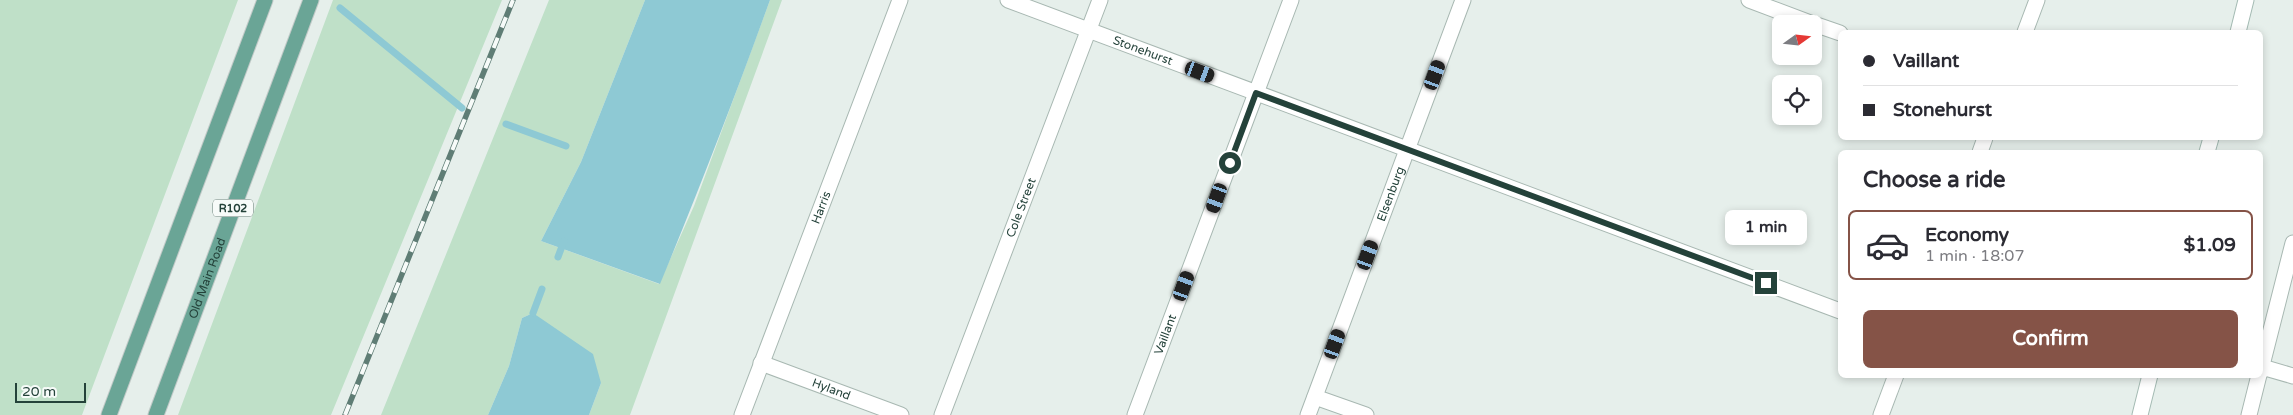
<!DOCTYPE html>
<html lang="en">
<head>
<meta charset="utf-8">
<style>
	:root { --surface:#fff; --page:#f7f7f7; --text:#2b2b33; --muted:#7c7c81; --line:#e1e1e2; --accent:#855347 }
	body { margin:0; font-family:"Varela Round",sans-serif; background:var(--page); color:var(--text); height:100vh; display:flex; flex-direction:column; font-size:19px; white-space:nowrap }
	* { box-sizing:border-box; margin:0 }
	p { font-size:16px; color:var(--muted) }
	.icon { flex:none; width:28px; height:28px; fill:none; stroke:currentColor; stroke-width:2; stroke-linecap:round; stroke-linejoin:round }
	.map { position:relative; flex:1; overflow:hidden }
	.panel { position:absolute; left:1838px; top:150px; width:425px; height:228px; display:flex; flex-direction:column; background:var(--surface); border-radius:8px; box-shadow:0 2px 8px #0003 }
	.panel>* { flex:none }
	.guide { position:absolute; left:1838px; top:30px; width:425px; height:110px; border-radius:8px; box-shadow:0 2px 8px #0003; display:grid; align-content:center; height:110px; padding:0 25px; background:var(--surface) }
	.needle { width:32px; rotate:75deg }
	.fabs { position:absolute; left:1772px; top:15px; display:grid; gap:10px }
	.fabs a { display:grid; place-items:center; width:50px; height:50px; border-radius:8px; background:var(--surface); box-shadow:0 2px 8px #0003; font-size:25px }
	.scale { position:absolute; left:15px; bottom:12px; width:71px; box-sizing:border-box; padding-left:5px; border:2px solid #24423a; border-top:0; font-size:14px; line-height:18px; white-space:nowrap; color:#24423a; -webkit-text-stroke:4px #f7fbf9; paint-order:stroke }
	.end { position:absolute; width:22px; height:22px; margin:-11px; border:6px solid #24423a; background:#fff; box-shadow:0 0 0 2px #fff }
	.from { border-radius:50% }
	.bubble { position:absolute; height:35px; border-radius:8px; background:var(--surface); box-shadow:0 2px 8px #0003; font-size:16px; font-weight:700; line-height:35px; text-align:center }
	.car { position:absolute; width:15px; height:30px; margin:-15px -8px; border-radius:6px; box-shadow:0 0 4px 1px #0007; background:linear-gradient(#222 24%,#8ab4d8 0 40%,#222 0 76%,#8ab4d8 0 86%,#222 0) }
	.guide b { display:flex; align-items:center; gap:18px; height:48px; font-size:19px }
	.guide b+b { border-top:1px solid var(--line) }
	.guide i { width:12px; height:12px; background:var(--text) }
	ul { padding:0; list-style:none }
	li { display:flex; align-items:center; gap:15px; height:70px; margin:0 10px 8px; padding:0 15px; border:2px solid transparent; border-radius:8px }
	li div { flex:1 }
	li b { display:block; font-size:19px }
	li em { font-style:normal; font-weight:700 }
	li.selected { border-color:var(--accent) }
	li>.icon { width:45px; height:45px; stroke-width:1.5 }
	h2 { padding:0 25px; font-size:22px; line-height:60px }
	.cta { display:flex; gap:10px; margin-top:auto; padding:10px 25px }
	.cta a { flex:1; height:58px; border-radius:8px; background:var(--accent); color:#fff; font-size:20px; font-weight:700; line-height:58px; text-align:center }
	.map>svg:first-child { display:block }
	.green { fill:#bfe0c8 }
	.water { fill:#8ec9d4 }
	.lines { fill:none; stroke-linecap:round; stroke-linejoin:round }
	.stream { stroke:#8ec9d4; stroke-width:7 }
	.street-casing { stroke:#a8b8b2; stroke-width:17 }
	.secondary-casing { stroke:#a4bbb3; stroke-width:17 }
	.primary-casing { stroke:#c2cac8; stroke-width:17 }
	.street { stroke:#fff; stroke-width:15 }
	.secondary { stroke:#fff; stroke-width:15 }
	.primary { stroke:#6aa596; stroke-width:15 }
	.rail-casing { stroke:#5f7d75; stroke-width:5.5 }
	.rail { stroke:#f7fbf9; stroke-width:4; stroke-dasharray:11; stroke-linecap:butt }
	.route { stroke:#24423a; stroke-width:6 }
	.labels { text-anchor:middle; stroke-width:4; stroke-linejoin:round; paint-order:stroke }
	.shield { fill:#f7fbf9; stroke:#637a73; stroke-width:1 }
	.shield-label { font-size:11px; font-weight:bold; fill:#24423a }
	.street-label { font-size:12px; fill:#24423a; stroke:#f7fbf9 }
</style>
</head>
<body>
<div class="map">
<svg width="2293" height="415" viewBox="0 0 2293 415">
	<rect width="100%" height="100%" fill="#e6efeb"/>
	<path class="green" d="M 0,0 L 238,0 L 82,415 L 0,415 Z
		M 333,0 L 502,0 L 331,415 L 178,415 Z
		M 549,0 L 645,0 L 581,162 L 541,241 L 659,284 L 694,206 L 770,0 L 782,0 L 630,415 L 589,415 L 601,383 L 544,322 L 533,313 L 522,318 L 509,366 L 488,415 L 381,415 Z"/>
	<path class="water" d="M 645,0 L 770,0 C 735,97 699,190 660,284 L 541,241 L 581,162 Z
		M 533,313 L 593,354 L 601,383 L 589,415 L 488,415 L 509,366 L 522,318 Z"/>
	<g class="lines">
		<path class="stream" d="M 340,8 L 462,108
			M 506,124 L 566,146
			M 558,257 L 564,241
			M 533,313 L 542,289"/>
		<defs>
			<g id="street">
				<path id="s1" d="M 1008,0 L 1840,311"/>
				<path d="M 1749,0 L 1813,24"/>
				<path d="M 1814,24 L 1840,33"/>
				<path d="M 2025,32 L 2037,0"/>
				<path d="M 1980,152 L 1985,138"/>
				<path id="s2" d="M 761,363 L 901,415"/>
				<path d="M 2262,367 L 2293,376"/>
				<path d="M 2260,373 L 2293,243"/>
				<path d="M 1315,397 L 1366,415"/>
				<path id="s3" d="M 742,415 L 900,0"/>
				<path id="s4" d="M 942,415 L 1100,0"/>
				<path id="s5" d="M 1135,415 L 1291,0"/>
				<path id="s6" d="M 1308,415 L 1463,0"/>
				<path d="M 1881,415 L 1896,375"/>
				<path d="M 2249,415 L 2259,375"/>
			</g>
			<path id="secondary" d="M 2238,32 L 2246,0
				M 2207,152 L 2211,138
				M 2140,415 L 2150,375"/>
			<g id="primary">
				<path d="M 109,415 L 265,0"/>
				<path id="s7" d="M 156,415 L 311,0"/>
			</g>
		</defs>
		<use href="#street" class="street-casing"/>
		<use href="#secondary" class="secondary-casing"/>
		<use href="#primary" class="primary-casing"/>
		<use href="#street" class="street"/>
		<use href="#secondary" class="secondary"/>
		<use href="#primary" class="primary"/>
		<defs>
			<path id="rail" d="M 345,415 L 513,0"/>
		</defs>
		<use href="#rail" class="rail-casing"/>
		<use href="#rail" class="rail"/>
	</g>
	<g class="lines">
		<path class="route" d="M 1230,163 L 1256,93 L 1766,283"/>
	</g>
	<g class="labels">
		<rect class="shield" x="213" y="199.5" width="40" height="17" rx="4"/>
		<g class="shield-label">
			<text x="233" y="212">R102</text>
		</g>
		<g class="street-label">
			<text dy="4" stroke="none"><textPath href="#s1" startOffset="144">Stonehurst</textPath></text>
			<text dy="4" stroke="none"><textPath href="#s6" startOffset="236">Elsenburg</textPath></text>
			<text dy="4" stroke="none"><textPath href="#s3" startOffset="222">Harris</textPath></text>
			<text dy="4" stroke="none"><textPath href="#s4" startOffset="222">Cole Street</textPath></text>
			<text dy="4" stroke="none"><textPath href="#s7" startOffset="146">Old Main Road</textPath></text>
			<text dy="4" stroke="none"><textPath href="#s5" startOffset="86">Vaillant</textPath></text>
			<text dy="4" stroke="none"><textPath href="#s2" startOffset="75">Hyland</textPath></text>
		</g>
	</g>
</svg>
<div class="fabs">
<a><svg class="needle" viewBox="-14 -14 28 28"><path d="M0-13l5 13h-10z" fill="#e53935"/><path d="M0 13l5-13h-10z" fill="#7c7c81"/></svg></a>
<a><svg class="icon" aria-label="locate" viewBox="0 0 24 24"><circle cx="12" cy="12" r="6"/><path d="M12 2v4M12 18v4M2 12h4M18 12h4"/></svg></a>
</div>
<div class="scale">20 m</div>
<i class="end from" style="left:1230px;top:163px"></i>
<i class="end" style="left:1766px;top:283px"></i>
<div class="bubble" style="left:1725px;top:210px;width:82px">1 min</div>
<i class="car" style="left:1200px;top:72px;rotate:111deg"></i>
<i class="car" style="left:1435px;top:75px;rotate:20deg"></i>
<i class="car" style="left:1217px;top:198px;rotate:200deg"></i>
<i class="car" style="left:1368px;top:255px;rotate:20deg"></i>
<i class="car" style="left:1184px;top:286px;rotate:20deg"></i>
<i class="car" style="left:1335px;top:344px;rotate:20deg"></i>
<div class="guide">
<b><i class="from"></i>Vaillant</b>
<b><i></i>Stonehurst</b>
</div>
<section class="panel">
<h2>Choose a ride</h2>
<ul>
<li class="selected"><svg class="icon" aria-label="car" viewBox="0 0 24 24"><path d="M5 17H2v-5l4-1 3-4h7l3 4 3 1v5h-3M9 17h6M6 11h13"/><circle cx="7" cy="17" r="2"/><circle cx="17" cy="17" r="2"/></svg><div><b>Economy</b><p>1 min · 18:07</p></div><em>$1.09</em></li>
</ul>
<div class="cta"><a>Confirm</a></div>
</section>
</div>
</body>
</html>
